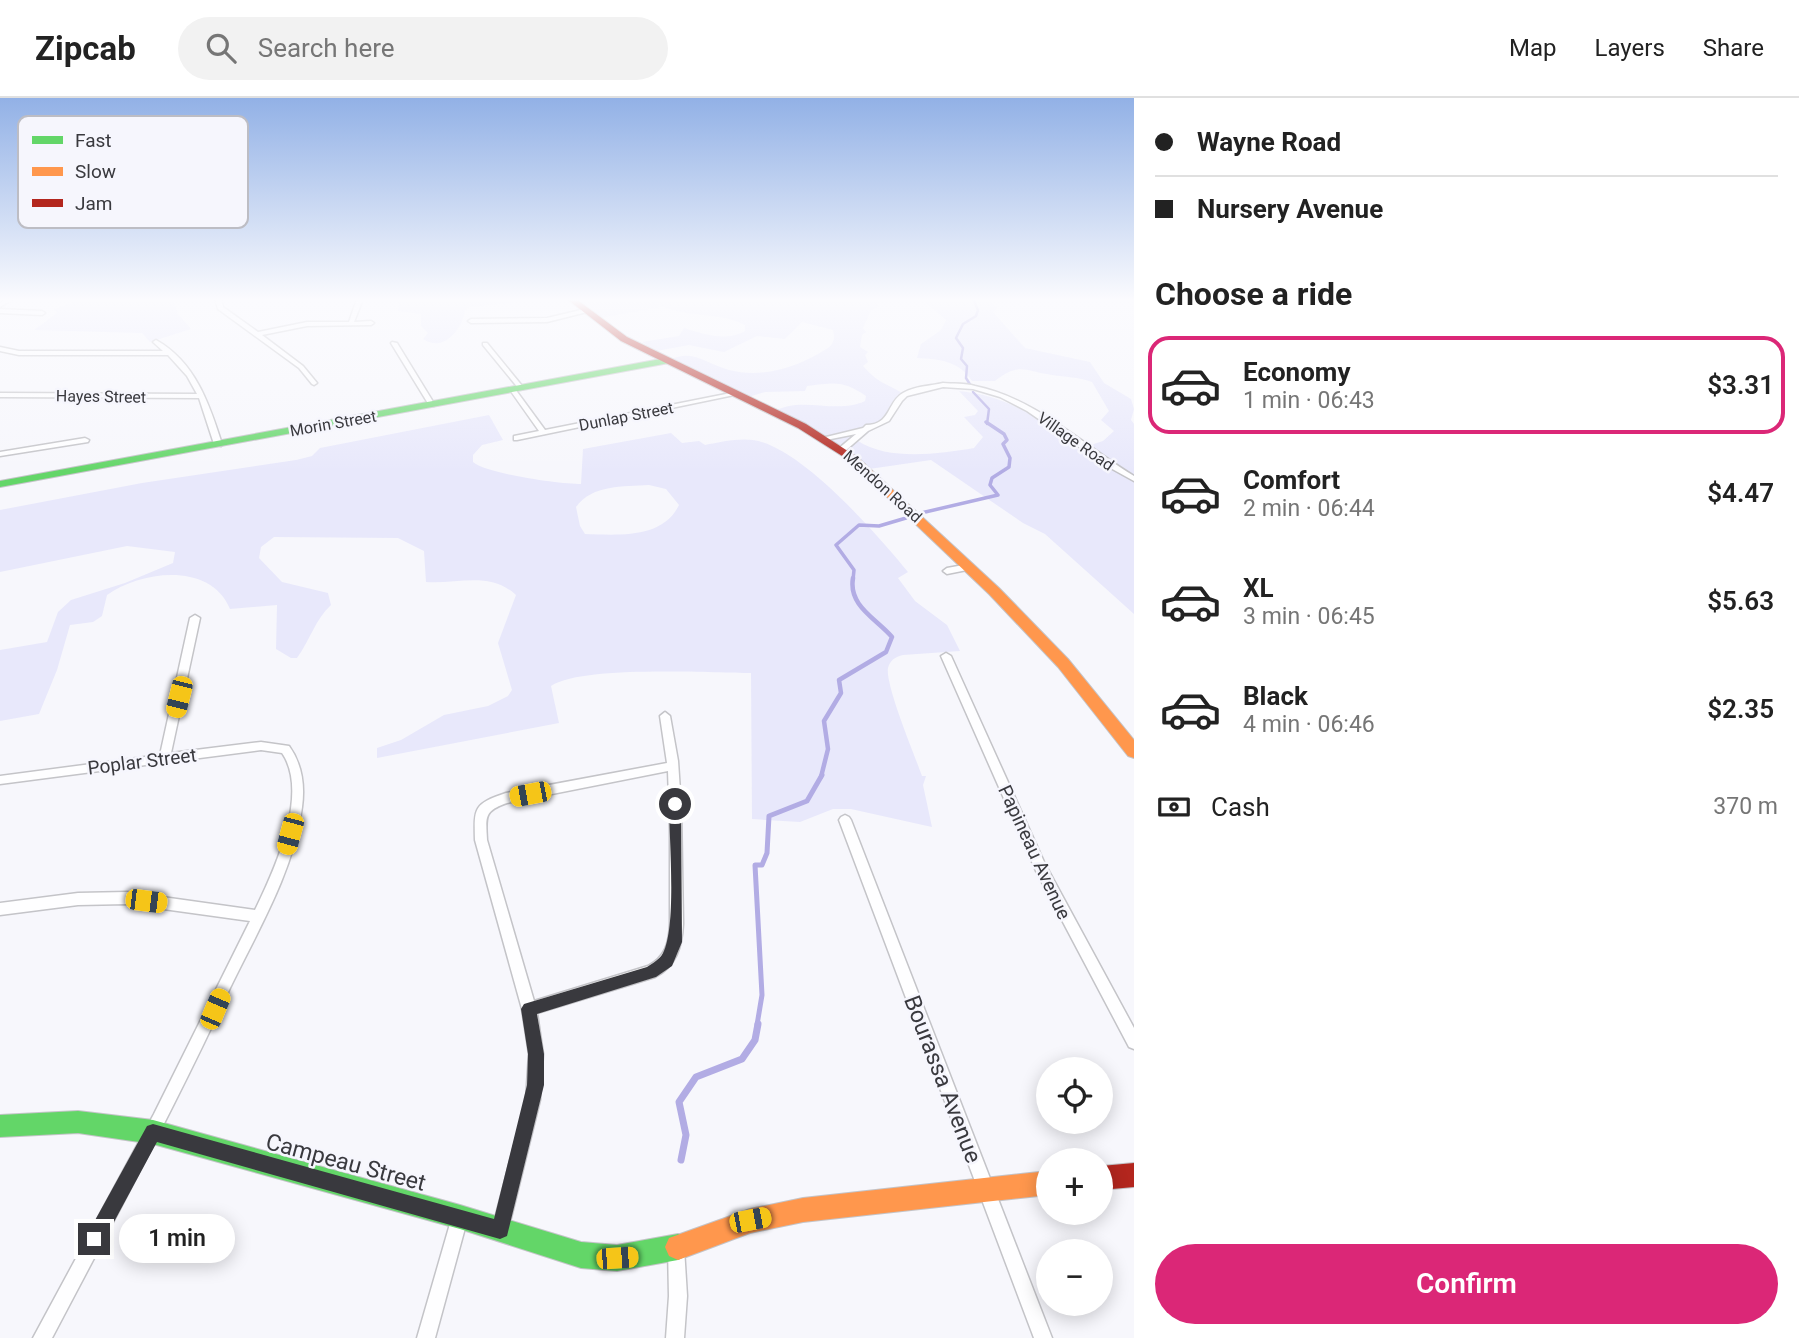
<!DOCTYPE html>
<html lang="en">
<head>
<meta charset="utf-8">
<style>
	:root { --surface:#fff; --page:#f2f2f2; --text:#222; --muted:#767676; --line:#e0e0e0; --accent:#db2777 }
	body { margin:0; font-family:Roboto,sans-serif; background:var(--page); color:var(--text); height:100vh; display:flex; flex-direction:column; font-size:26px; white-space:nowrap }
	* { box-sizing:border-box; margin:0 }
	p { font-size:23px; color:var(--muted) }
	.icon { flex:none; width:38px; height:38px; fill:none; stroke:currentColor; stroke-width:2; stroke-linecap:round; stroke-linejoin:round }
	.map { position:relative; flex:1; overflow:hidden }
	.sheet { display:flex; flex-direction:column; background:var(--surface); width:665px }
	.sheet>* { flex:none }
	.hud { display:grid; align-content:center; height:154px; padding:0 21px; background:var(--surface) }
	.controls { position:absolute; left:1036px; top:959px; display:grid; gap:14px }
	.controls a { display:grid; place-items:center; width:77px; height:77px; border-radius:50%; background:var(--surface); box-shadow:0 4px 18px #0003; font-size:35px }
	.end { position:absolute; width:32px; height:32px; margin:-16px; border:9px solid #39393e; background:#fff; box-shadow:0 0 0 4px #fff }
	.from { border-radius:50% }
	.bubble { position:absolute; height:49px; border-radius:24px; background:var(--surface); box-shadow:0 4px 18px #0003; font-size:23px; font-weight:600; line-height:49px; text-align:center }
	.car { position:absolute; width:21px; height:42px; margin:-21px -10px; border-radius:9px; box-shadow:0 0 5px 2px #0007; background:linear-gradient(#f5c518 24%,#345 0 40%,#f5c518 0 76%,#345 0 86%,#f5c518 0) }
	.hud b { display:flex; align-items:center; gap:24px; height:66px; font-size:26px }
	.hud b+b { border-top:2px solid var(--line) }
	.hud i { width:18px; height:18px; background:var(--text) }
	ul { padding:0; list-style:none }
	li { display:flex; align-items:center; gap:21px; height:98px; margin:0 14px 10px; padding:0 7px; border:4px solid transparent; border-radius:21px }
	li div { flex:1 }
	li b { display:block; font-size:26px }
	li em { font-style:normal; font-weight:600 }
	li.active { border-color:var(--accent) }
	li>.icon { width:63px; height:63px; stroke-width:1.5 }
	h2 { padding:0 21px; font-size:32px; line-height:84px }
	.pay { display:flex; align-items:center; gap:18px; height:77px; padding:0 21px; font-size:26px }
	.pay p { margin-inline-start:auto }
	.cta { display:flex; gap:14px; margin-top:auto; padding:14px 21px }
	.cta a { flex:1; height:80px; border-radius:42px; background:var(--accent); color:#fff; font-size:28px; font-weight:600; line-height:80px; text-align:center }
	header { display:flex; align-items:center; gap:42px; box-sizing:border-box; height:98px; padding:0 35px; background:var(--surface); border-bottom:2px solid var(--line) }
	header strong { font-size:33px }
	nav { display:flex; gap:38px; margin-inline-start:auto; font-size:24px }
	.search { width:490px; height:63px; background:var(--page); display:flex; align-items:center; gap:18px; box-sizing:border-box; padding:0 24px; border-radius:38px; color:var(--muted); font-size:26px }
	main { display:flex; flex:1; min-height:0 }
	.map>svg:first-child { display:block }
	.built { fill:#ececf9 }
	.green { fill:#e8e8fb; fill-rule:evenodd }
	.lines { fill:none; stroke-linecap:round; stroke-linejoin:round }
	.stream-far4 { stroke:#b2ace4; stroke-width:2.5 }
	.stream-far3 { stroke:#b2ace4; stroke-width:3.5 }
	.stream-far2 { stroke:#b2ace4; stroke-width:4.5 }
	.stream-far1 { stroke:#b2ace4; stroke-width:5 }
	.stream { stroke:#b2ace4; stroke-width:7 }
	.street-casing { stroke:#c4c4c8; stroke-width:3 }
	.fast-casing { stroke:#c4c4c8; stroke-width:2 }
	.slow-casing { stroke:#c4c4c8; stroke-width:2 }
	.jam-casing { stroke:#c4c4c8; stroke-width:2 }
	.street { fill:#fefeff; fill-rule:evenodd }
	.fast { fill:#63d668; fill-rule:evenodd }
	.slow { fill:#ff974d; fill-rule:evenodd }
	.jam { fill:#b3261e; fill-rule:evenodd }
	.route { fill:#39393e }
	.labels { text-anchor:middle; stroke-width:5; stroke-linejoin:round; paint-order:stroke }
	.far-street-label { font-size:16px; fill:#39393e; stroke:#f6f6fd }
	.street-label { font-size:19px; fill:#39393e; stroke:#f6f6fd }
	.near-street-label { font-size:23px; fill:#39393e; stroke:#f6f6fd }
	.key { fill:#f6f6fd; stroke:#bdbdc4; stroke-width:2 }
	.key-label { font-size:19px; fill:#39393e }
</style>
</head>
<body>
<header>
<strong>Zipcab</strong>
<div class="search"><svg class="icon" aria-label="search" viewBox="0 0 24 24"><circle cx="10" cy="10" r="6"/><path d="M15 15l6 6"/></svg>Search here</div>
<nav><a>Map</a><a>Layers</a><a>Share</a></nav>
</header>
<main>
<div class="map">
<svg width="1134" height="1240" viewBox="0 0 1134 1240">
	<rect width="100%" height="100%" fill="#f7f7fc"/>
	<path class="built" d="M 571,201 L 651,201 L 661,209 L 595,221 Z"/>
	<path class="green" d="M 84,201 L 173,201 L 178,216 L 191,231 L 150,244 L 142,235 L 34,232 L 57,215 L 54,211 Z
		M 400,201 L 526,201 L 529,203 L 470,209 L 465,213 C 462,231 444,255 423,241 L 428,235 L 421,228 L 421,216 L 398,213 Z
		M 651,201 L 873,201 L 878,205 L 877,210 L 871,212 L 863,230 L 866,234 L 862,237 L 860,249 L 868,254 L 865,257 L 868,264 L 863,268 C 880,287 887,285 907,298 L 891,316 L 858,343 C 889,363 938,356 974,350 L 983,339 L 964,319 L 975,317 L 978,313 L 959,293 C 1005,297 1044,321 1078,351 L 1103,343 L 1114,333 L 1101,322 L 1109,313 L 1092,284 C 1077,279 1066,279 1052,277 C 1024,273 1019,264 995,283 L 972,283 C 959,263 940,261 917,260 L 921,246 L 941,232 L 946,222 L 922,201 L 987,201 L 998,210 L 993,214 L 1025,250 L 1090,264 L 1104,285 L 1131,301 L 1134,311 L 1131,322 L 1134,326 L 1134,516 L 1045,436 L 1023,425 L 931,362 L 869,371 L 773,314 C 801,297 836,317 865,303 L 866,298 C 842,282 835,285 807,288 L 805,293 L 765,294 L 745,300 L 667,263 C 694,250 703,265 729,272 C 760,280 791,271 818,256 C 828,250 837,247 833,232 L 802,224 L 785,241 L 757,238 L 724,254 L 689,247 L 656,253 L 642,244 L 679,238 L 684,230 C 703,236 727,244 745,233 L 745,227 C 717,212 675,222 651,201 Z
		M 489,317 L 503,342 L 482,347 L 473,357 L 473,364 C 487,376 560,386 581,386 L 583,351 L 671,335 L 682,345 L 699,343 L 705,347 C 720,344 738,340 753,342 C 801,349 877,436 908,474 L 898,480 L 915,503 L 947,527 L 960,553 L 903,557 C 895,559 890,562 888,570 C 885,587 915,658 922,678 L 926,678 L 923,687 L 932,729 L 851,711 L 833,711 L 800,724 L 752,721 L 751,575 C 709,575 583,567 551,588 L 559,625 L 377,660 L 377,650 L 401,642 L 444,617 L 488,608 L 508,598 L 512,592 L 498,545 L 516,497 C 490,473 459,486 426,484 L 424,453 L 398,440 L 274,439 L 261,449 L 259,460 L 282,484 L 328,495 L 331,507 C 315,522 310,542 297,560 L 291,560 L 276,551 L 277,507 L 230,511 C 211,464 142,472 107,497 L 102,518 L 93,524 L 70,527 L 57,572 L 39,616 L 0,623 L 0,552 L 47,544 L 58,514 L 71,502 L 125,485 L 173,465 L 175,454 L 127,448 L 0,474 L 0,412 L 142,385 L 296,362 L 312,358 L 320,350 ZM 649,387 L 666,391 L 679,407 C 663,441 618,437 585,436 L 580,428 L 576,409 C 593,386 623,389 649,387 Z"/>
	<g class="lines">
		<path class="stream-far4" d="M 971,288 L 966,280 L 967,268 L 961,261 L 963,250 L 956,240 L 963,226 L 976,218 L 978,212 L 973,201
			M 973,294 L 989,311 L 987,326"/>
		<path class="stream-far3" d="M 921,415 L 998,397 L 990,387 L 992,380 L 1009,369 L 1010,360 L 1003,346 L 1007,342 L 1004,336 L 986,324
			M 853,482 L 854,472 L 836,447 L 859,427 L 879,428 L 906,420"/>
		<path class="stream-far2" d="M 821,679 L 828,651 L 824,623 L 841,595 L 839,582 L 886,554 L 892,539 C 877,521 848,508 853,480"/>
		<path class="stream-far1" d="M 757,927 L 762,897 L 755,767 L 762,767 L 767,755 L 769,718 L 807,703 L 822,677"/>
		<path class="stream" d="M 681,1062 L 686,1037 L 679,1004 L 696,979 L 742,961 L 755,942 L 758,926"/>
		<defs>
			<path id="street" d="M 6,201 L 13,201 L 0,209 L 0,205 Z
				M 215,201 L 221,201 L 223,209 L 258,234 L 307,224 L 349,224 L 357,201 L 363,201 L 354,224 L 371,223 L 374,225 L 371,227 L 307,228 L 262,237 L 303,268 L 317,285 L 314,287 L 312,286 L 299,270 L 218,211 Z
				M 0,211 L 42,213 L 45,215 L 42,217 L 0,215 Z
				M 585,211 L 588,213 L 587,214 L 547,224 L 471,225 L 468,223 L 471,221 L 547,220 Z
				M 156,242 C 195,264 209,305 222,346 L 221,348 L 214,346 L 199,300 L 0,299 L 0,295 L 197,296 L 187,278 L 168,257 L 19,257 L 0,253 L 0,249 L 19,253 L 163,253 L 153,244 Z
				M 392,244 L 397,245 L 435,307 L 434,308 L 429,307 L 391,245 Z
				M 483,245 L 487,245 L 523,289 L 523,291 L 519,291 L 483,247 Z
				M 943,285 C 953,286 965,285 975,288 C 1035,300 1083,347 1134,378 L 1134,383 L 1105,367 L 1027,313 L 1000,299 L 973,291 L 943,289 L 907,298 L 902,303 L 889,323 L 868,333 L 845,353 L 838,351 L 856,336 L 826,342 L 822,340 L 863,330 L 866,327 C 891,327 887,304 903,295 C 914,288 931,288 943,285 Z
				M 513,290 L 515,291 L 545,332 L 736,294 L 739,296 L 517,342 L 514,342 L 514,338 L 539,333 L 510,292 Z
				M 85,340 L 89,342 L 88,344 L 0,358 L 0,354 Z
				M 969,466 L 972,467 L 972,471 L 947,476 L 943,473 L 947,470 Z
				M 195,517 L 200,520 L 171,655 L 261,644 L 289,648 C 302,666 305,687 302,709 C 294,773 258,832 230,890 C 175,1009 113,1124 52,1240 L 33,1240 L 154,1016 L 250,823 L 127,806 L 78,807 L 0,817 L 0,805 L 78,795 L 127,794 L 255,812 C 274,773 310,695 282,655 L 261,652 L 0,686 L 0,678 L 160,657 L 190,520 Z
				M 946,555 L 951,558 L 1045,766 L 1134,930 L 1134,951 L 1129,949 L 1036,773 L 941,558 Z
				M 665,614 L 670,618 L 678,663 L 681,708 L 683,826 C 682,849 676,868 655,879 L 537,915 L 543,956 L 540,1002 L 508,1132 L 506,1138 L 500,1140 L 494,1138 L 492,1132 L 526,1002 L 529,956 L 522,911 L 475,742 C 474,709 474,706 506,695 L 667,665 L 660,618 ZM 668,673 L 670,731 L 670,826 C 669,846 665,859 648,868 L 534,903 L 487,742 C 486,720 483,713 507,705 Z
				M 845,717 L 849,719 L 851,722 L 1052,1240 L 1034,1240 L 839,722 L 841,719 Z
				M 460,1111 L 466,1113 L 468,1119 L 435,1240 L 417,1240 L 452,1119 L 454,1113 Z
				M 676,1142 L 682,1144 L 684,1150 L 687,1198 L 684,1240 L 666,1240 L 669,1198 L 668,1150 L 670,1144 Z"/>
			<path id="fast" d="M 666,260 L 671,263 L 669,265 L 0,389 L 0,383 Z
				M 78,1013 L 153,1022 L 460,1107 L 581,1144 L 617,1147 L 678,1136 L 687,1140 L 691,1149 L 687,1158 L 678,1162 L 617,1173 L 581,1170 L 460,1131 L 153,1046 L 78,1035 L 0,1039 L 0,1017 Z"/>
			<path id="slow" d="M 847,357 L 855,357 L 999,490 L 1068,561 L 1134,642 L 1134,660 L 1128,658 L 1058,569 L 989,496 L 847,361 Z
				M 1048,1073 L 1048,1097 L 803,1124 L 750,1135 L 678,1162 L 669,1158 L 665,1149 L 669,1140 L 750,1111 L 803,1100 Z"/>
			<path id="jam" d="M 567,201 L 576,201 L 627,239 L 806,326 L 857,359 L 847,361 L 798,330 L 621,243 Z
				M 1134,1065 L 1134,1089 L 1101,1092 L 1101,1068 Z"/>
		</defs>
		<use href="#street" class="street-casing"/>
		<use href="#fast" class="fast-casing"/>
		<use href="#slow" class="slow-casing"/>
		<use href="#jam" class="jam-casing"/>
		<use href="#street" class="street"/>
		<use href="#fast" class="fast"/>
		<use href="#slow" class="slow"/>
		<use href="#jam" class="jam"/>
	</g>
	<linearGradient id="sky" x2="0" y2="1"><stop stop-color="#92b1e6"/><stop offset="0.54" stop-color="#fbfbfe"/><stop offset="1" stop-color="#fbfbfe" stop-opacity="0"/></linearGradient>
	<rect width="1134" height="374" fill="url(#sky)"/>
	<path class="route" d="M 675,701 L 681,706 L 682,844 L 672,868 L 656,879 L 537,916 L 544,956 L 544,987 L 507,1138 L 500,1141 L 157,1044 L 101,1148 L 94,1150 L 88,1148 L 85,1141 L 88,1135 L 147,1028 L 153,1026 L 494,1121 L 527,987 L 528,956 L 521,911 L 524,906 L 647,869 C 653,865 660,861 663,855 C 677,828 669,740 669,706 Z"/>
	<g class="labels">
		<g class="far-street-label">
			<text transform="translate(101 298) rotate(1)" y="6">Hayes Street</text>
			<text transform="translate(626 318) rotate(-11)" y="6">Dunlap Street</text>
			<text transform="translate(333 325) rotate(-10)" y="6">Morin Street</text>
			<text transform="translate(1076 343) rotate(35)" y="6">Village Road</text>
			<text transform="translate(883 388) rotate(42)" y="6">Mendon Road</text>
		</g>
		<g class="street-label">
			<text transform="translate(142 663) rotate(-7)" y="7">Poplar Street</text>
			<text transform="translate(1035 754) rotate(65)" y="7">Papineau Avenue</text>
		</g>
		<g class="near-street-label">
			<text transform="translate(943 981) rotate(69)" y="8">Bourassa Avenue</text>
			<text transform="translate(346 1064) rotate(15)" y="8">Campeau Street</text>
		</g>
	</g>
	<rect x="18" y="18" width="230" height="112" rx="10" class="key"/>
	<rect x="32" y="38" width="31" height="8" fill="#63d668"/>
	<rect x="32" y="69" width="31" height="9" fill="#ff974d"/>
	<rect x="32" y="101" width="31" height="8" fill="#b3261e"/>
	<g class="key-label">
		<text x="75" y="49">Fast</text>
		<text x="75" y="80">Slow</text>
		<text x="75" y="112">Jam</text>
	</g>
</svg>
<div class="controls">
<a><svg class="icon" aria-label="locate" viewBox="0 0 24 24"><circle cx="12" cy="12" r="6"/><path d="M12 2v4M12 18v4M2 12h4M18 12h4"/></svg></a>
<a>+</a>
<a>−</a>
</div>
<i class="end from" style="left:675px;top:706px"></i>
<i class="end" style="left:94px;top:1141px"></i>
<div class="bubble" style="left:119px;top:1116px;width:116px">1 min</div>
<i class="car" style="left:179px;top:599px;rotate:194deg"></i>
<i class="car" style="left:530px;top:696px;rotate:259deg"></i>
<i class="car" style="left:290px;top:736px;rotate:195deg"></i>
<i class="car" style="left:146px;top:803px;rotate:97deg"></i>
<i class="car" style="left:215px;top:911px;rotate:23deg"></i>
<i class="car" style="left:750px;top:1122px;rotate:79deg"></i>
<i class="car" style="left:617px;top:1160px;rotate:86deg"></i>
</div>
<section class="sheet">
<div class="hud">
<b><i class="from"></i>Wayne Road</b>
<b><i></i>Nursery Avenue</b>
</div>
<h2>Choose a ride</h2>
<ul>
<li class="active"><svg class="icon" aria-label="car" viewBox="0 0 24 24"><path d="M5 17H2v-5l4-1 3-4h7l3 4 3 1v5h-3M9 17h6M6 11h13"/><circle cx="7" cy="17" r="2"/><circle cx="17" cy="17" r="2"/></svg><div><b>Economy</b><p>1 min · 06:43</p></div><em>$3.31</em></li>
<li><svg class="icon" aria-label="car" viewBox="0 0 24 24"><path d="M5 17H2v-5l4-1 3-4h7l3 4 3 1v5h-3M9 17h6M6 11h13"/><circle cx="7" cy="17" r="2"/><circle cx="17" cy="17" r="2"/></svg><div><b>Comfort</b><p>2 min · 06:44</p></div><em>$4.47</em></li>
<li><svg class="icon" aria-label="car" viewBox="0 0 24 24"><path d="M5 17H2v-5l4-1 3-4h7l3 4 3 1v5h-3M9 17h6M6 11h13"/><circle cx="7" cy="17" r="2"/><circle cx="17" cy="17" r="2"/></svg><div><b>XL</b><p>3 min · 06:45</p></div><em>$5.63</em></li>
<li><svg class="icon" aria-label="car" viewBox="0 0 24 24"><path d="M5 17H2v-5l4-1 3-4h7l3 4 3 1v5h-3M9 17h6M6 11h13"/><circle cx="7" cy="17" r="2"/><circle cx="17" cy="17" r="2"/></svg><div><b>Black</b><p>4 min · 06:46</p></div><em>$2.35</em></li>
</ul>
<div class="pay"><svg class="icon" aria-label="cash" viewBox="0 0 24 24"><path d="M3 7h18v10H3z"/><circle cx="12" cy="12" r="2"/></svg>Cash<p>370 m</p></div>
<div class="cta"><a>Confirm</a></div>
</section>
</main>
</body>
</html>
